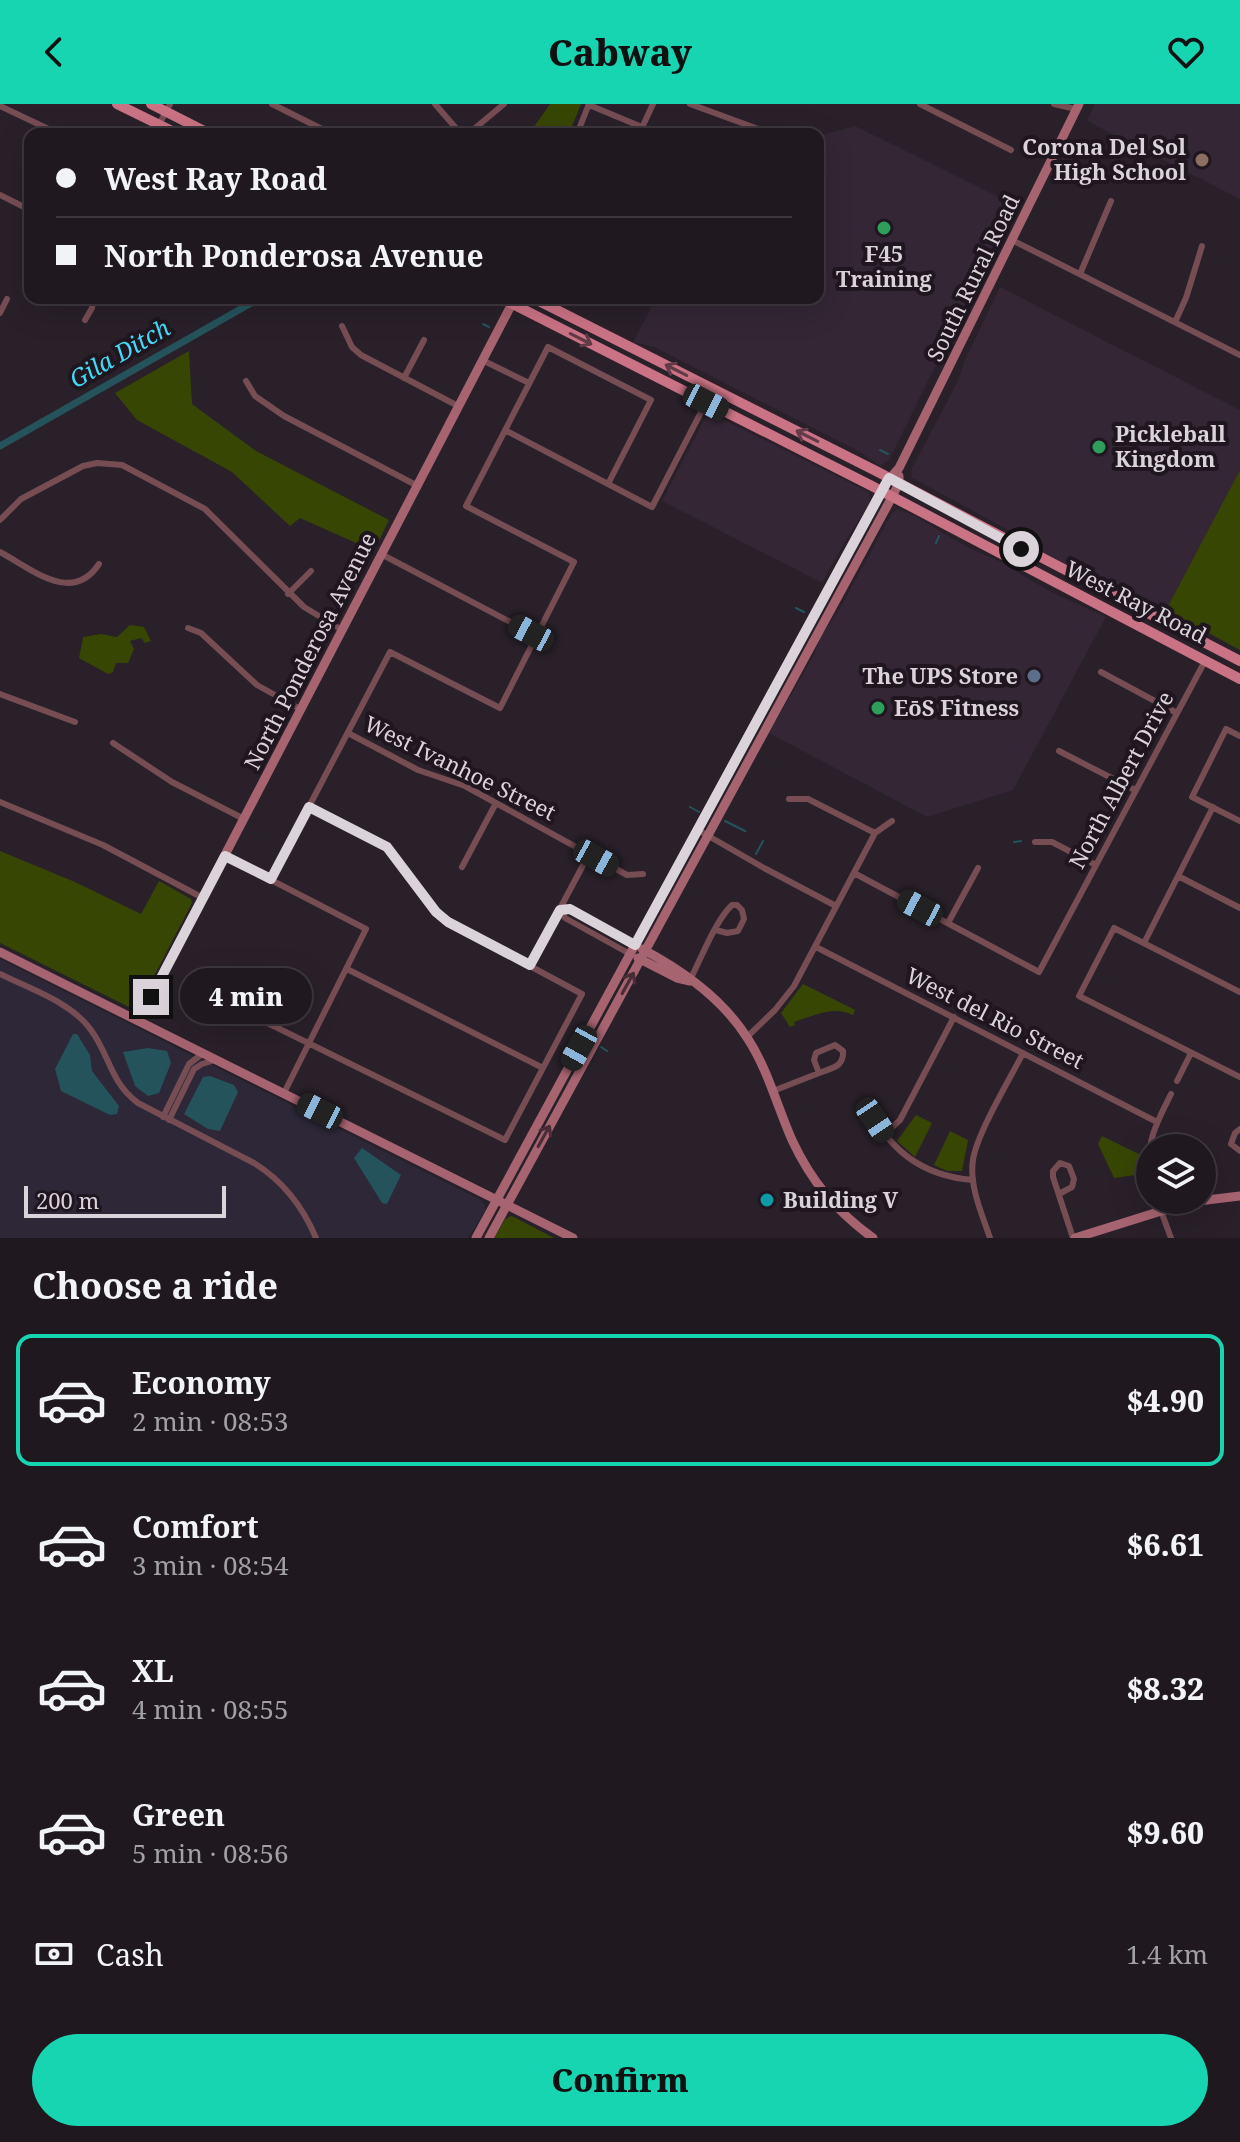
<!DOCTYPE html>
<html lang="en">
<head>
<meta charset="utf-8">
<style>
	:root { --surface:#1f181f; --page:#272128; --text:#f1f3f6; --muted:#a1a0a4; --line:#3c373d; --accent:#18d5b2 }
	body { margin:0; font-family:"Noto Serif",serif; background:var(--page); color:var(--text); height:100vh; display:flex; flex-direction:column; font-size:30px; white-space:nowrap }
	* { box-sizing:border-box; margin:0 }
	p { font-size:26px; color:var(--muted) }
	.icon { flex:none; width:44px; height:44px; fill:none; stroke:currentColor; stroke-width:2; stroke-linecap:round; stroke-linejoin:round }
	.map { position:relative; height:1134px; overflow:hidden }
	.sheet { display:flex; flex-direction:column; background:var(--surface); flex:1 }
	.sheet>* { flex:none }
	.guide { position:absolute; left:24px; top:24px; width:800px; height:176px; border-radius:16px; box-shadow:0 8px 32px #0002,0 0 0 2px var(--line); display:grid; align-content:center; height:176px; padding:0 32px; background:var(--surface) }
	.buttons { position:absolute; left:1136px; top:1030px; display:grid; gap:16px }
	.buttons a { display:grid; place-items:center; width:80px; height:80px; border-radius:50%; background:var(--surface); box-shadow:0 8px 32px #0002,0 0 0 2px var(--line); font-size:40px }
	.scale { position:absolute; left:24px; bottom:20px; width:202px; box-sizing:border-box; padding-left:8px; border:4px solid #dad4da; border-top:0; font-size:22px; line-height:28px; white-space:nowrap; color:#dad4da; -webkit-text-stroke:6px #1f161f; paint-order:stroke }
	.end { position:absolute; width:36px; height:36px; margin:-18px; border:10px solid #dad4da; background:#111; box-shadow:0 0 0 4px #111 }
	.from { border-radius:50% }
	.bubble { position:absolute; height:56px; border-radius:28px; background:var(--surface); box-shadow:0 8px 32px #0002,0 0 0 2px var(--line); font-size:26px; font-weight:800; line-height:56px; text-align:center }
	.car { position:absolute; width:24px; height:48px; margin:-24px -12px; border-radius:10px; box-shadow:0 0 6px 2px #0007; background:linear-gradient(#222 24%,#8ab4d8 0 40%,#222 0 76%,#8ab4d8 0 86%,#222 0) }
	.guide b { display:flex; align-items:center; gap:28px; height:76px; font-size:30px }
	.guide b+b { border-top:2px solid var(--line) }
	.guide i { width:20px; height:20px; background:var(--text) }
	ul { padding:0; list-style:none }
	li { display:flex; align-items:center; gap:24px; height:132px; margin:0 16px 12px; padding:0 16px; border:4px solid transparent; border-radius:16px }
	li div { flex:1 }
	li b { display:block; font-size:30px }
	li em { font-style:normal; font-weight:800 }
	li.active { border-color:var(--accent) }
	li>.icon { width:72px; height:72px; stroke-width:1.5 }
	h2 { padding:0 32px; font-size:36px; line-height:96px }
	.pay { display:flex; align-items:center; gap:20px; height:88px; padding:0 32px; font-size:30px }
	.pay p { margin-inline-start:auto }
	.primary-button { display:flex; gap:16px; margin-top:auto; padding:16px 32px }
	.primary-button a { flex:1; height:92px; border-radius:48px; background:var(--accent); color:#111; font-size:32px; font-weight:800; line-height:92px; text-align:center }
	header { display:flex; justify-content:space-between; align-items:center; height:104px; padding:0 32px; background:var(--accent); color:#111; font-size:36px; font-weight:800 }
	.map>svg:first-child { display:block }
	.built { fill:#342634 }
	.industrial { fill:#2d2737 }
	.green { fill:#384604 }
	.water { fill:#25535c }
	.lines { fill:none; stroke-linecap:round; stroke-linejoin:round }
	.stream { stroke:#25535c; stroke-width:2 }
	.canal { stroke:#25535c; stroke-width:7 }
	.street { stroke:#774d54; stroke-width:6 }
	.secondary { stroke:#a66370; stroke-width:9 }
	.primary { stroke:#ca7385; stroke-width:10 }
	.oneway { stroke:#633b48 }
	.oneway2 { stroke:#482d37 }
	.route { stroke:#dad4da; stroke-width:10 }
	.education-dot { fill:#8d6e63; stroke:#1f161f; stroke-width:3 }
	.leisure-dot { fill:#2e9e5b; stroke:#1f161f; stroke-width:3 }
	.service-dot { fill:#5c6f8a; stroke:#1f161f; stroke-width:3 }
	.culture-dot { fill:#0f9aa8; stroke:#1f161f; stroke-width:3 }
	.labels { text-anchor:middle; stroke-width:8; stroke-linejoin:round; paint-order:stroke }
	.poi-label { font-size:22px; font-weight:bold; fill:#dad4da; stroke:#1f161f; text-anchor:start }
	.street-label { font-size:22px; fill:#dad4da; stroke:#1f161f }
	.water-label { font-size:24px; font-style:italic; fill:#43daf5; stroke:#1f161f }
</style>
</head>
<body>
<header><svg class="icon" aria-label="back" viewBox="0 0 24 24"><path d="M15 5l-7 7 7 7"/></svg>Cabway<svg class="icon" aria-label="heart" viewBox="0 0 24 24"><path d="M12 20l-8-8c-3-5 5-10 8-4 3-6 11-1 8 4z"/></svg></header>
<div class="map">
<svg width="1240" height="1134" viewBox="0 0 1240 1134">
	<rect width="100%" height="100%" fill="#292029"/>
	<path class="built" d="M 1095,0 L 1240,0 L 1240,95 L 1087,17 Z
		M 855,22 L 1015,101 L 889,356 L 880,362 L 862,349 L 654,243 L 633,238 L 656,194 L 818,194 L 818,32 Z
		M 1000,183 L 1240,306 L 1240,366 L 1164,511 L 1116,483 L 1045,450 L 1008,426 L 911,373 L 912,364 L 959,275 L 964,258 Z
		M 712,310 L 869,388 L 870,399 L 846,436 L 822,479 L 662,397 L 705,314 Z
		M 898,405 L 915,412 L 967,443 L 999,457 L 1051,488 L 1106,513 L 1013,686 L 927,713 L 769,629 L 813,553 L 821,532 L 839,506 L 892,409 Z"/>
	<path class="industrial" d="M 0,855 L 481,1096 L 485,1101 L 485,1107 L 468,1134 L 0,1134 Z"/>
	<path class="green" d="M 550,0 L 581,0 L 569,30 L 529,30 Z
		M 189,247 L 192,300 L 256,347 L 389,416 L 374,447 L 300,414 L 290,422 L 232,368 L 137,316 L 115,289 Z
		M 1240,366 L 1240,546 L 1166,506 Z
		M 130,521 L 144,523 L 151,537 L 145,539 L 141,534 L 130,537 L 134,545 L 128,559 L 116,559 L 113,568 L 108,570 L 79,554 L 83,533 L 101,530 L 117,533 Z
		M 0,747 L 75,778 L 141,810 L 159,777 L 191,795 L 192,799 L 138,903 L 133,905 L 0,839 Z
		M 803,880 L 855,906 L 853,911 C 834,901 813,912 794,918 L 795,921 L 790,923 L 781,909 Z
		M 916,1011 L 932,1019 L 915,1053 L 897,1037 Z
		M 950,1027 L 968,1036 L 962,1067 L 947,1067 L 934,1061 Z
		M 1102,1032 L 1147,1054 L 1150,1069 L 1114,1074 L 1098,1040 Z
		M 511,1112 L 514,1113 L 554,1134 L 494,1134 L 505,1115 Z"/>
	<path class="water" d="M 73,930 L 77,930 L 90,951 L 92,967 L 119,1002 L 117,1010 L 110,1011 L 61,987 L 55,965 Z
		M 148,944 L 167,947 L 171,959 L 159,989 L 148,992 L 135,982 L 123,948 Z
		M 210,972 L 234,981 L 238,988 L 220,1027 L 208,1025 L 184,1010 L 203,973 Z
		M 362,1044 L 401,1071 L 387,1100 L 382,1099 L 354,1054 Z"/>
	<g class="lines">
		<path class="stream" d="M 483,220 L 489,223
			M 880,346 L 888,350
			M 936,439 L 939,432
			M 796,504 L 804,508
			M 690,703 L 699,708
			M 725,717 L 745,727
			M 1014,738 L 1021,737
			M 756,750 L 763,737
			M 601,943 L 607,947"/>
		<path class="canal" d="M 0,342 L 260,194"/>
		<path class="street" d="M 272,0 L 332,30
			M 435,0 L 461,30
			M 690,0 L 761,26
			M 920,0 L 1011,46
			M 1054,0 L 1076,5
			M 589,1 L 642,23
			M 0,2 L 59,30
			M 154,30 L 170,0
			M 468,30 L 504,0
			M 577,30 L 589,0
			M 639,30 L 653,0
			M 0,91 L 30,106
			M 1012,136 L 1240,251
			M 1080,170 L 1111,97
			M 0,209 L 7,195
			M 85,216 L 92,204 L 93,194
			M 1175,218 L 1186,194 L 1202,142
			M 342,222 L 352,243 L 361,251 L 458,302
			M 482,256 L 529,279
			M 404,274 L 424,236
			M 246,277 L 255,292 L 284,312 L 416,381
			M 505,326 L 652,403 L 713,285
			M 0,416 L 21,395 L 83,362 L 97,359 L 122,361 L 205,405 L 304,503 L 342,526
			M 0,448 C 32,465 72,501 99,460
			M 381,450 L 537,532
			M 288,490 L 311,467
			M 188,524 L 201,529 L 257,581 L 300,605
			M 1101,568 L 1177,609
			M 0,590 L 75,618
			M 348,629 L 418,666 L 465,682 L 627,771 L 643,770
			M 1240,632 L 1226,625 L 1192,693 L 1240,717
			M 113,639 L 172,678 L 244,715
			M 1059,647 L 1135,686
			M 789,695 L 808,695 L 875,729
			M 0,698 L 103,741 L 203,794
			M 698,726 L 764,764 L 836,802
			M 1035,738 L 1052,738 L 1096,761
			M 225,752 L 366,825 L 284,989
			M 462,763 L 496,699
			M 854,769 L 1039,868 L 1205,557
			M 1178,772 L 1240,804
			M 271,775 L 390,548 L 500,604 L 574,458 L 466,402 L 548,243 L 651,296 L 608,380
			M 560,806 L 570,805 L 635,841
			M 560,806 L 565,814 L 630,850
			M 948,819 L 978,764
			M 1144,839 L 1213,703
			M 816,843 L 1157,1018
			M 530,861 L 589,750
			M 347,865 L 543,964
			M 0,870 C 30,885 71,898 91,926 C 110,952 110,978 138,999 L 254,1059 C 283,1077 303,1103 316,1134
			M 690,876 C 701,855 715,817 732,801 L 737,801 L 742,806 L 744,815 L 738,827 L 727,829 L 716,826
			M 214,883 L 227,899 L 505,1036 L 582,890 L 448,818 L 436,808 L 387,743 L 309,703
			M 1240,888 L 1114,824 L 1079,892 L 1240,973
			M 747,933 L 775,906 L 794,882 L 875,729 L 892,717
			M 835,941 L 843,947 C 844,963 832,964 819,969 L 814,956 L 816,949 Z
			M 1177,977 L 1191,949
			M 773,987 L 819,969
			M 867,998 C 887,1046 922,1072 973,1076
			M 163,1013 L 189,960 L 202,950
			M 169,1016 L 194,965 L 202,960 L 215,956
			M 1240,1025 L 1235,1029 L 1231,1040 L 1240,1047
			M 884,1031 L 900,1016 L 954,913
			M 1150,1069 C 1145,1039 1158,1016 1171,990
			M 1059,1090 L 1072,1083 L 1074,1075 L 1069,1062 L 1060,1059 L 1053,1067 L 1053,1073 L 1073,1134
			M 1157,1096 L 1171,1134
			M 990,1134 C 982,1110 969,1082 973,1056 C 977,1029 1010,975 1023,949"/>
		<path class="secondary" d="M 642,845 C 682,866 723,895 748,935 C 768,966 777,1002 792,1036 C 811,1077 836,1107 873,1134
			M 0,848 L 573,1134
			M 638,854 L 677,874 L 690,877
			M 139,916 L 515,194
			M 476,1134 L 885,380 L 899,364 L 1079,0
			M 489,1134 L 892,393 L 899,379 L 899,372
			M 1075,1134 L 1190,1098 L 1240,1092"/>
		<path class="primary" d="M 117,0 L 178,30
			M 151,0 L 210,30
			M 501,194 L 870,381 L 1240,575
			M 533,194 L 876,367 L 1240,557"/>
	</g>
	<defs><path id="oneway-shaft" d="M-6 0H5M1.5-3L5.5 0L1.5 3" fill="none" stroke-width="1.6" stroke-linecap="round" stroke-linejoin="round" transform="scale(2)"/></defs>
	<g class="oneway">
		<use href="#oneway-shaft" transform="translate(581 235) rotate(27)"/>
		<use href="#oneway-shaft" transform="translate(676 266) rotate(-153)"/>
		<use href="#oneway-shaft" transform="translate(807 332) rotate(-153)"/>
	</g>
	<g class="oneway2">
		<use href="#oneway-shaft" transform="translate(628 879) rotate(-61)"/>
		<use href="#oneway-shaft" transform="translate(544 1032) rotate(-61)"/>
	</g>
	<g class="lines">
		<path class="route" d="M 151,893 L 225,752 L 271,775 L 309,703 L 387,743 L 436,808 L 448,818 L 530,861 L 560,806 L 570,805 L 635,841 L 889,374 L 1021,445"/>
	</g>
	<circle class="education-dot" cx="1202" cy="56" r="8"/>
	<g class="leisure-dot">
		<circle cx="884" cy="124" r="8"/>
		<circle cx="1099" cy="343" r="8"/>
		<circle cx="878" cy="604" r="8"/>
	</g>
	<circle class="service-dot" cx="1034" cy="572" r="8"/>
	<circle class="culture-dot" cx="767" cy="1096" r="8"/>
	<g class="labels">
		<g class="poi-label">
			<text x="1186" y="51" text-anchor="end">Corona Del Sol<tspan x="1186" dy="25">High School</tspan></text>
			<text x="884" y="158" text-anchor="middle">F45<tspan x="884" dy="25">Training</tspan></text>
			<text x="1115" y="338">Pickleball<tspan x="1115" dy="25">Kingdom</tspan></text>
			<text x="1018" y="580" text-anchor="end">The UPS Store</text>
			<text x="894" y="612">EōS Fitness</text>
			<text x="783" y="1104">Building V</text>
		</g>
		<g class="street-label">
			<text transform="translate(973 174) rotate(-64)" y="8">South Rural Road</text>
			<text transform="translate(1136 498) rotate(27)" y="8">West Ray Road</text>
			<text transform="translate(310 547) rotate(-63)" y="8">North Ponderosa Avenue</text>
			<text transform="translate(460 664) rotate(26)" y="8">West Ivanhoe Street</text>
			<text transform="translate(1121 676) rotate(-62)" y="8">North Albert Drive</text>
			<text transform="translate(995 914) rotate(27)" y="8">West del Rio Street</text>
		</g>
		<g class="water-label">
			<text transform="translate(120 250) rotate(-30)" y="8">Gila Ditch</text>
		</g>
	</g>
</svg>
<div class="buttons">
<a><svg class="icon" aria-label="layers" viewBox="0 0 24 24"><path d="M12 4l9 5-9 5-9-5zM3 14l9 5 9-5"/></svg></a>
</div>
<div class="scale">200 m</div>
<i class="end from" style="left:1021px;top:445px"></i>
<i class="end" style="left:151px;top:893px"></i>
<div class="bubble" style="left:180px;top:864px;width:132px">4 min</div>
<i class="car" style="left:706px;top:298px;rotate:117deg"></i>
<i class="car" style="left:531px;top:529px;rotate:298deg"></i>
<i class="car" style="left:596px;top:754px;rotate:119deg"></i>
<i class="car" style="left:920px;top:804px;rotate:298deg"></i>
<i class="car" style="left:579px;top:944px;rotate:209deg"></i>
<i class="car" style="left:320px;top:1007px;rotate:297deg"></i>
<i class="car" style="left:875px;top:1016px;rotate:146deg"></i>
<div class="guide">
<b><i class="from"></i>West Ray Road</b>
<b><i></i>North Ponderosa Avenue</b>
</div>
</div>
<section class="sheet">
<h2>Choose a ride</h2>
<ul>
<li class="active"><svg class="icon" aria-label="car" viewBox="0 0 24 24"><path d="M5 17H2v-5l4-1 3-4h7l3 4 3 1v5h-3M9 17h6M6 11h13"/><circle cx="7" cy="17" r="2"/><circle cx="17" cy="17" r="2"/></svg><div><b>Economy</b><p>2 min · 08:53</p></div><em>$4.90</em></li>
<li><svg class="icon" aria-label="car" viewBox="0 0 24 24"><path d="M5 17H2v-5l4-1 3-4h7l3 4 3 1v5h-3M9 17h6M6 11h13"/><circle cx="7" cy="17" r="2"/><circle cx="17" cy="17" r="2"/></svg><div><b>Comfort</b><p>3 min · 08:54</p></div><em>$6.61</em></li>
<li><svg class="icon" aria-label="car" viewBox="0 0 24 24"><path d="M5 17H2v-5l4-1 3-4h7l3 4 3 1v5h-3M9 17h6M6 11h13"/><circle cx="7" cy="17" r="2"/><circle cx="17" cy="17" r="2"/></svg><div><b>XL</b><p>4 min · 08:55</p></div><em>$8.32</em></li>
<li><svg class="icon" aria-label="car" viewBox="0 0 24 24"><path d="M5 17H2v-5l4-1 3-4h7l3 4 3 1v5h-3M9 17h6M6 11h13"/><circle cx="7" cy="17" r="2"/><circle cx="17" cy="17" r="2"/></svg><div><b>Green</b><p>5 min · 08:56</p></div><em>$9.60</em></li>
</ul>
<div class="pay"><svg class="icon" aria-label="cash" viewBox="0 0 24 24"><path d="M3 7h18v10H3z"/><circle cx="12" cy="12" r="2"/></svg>Cash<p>1.4 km</p></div>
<div class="primary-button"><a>Confirm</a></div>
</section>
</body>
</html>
